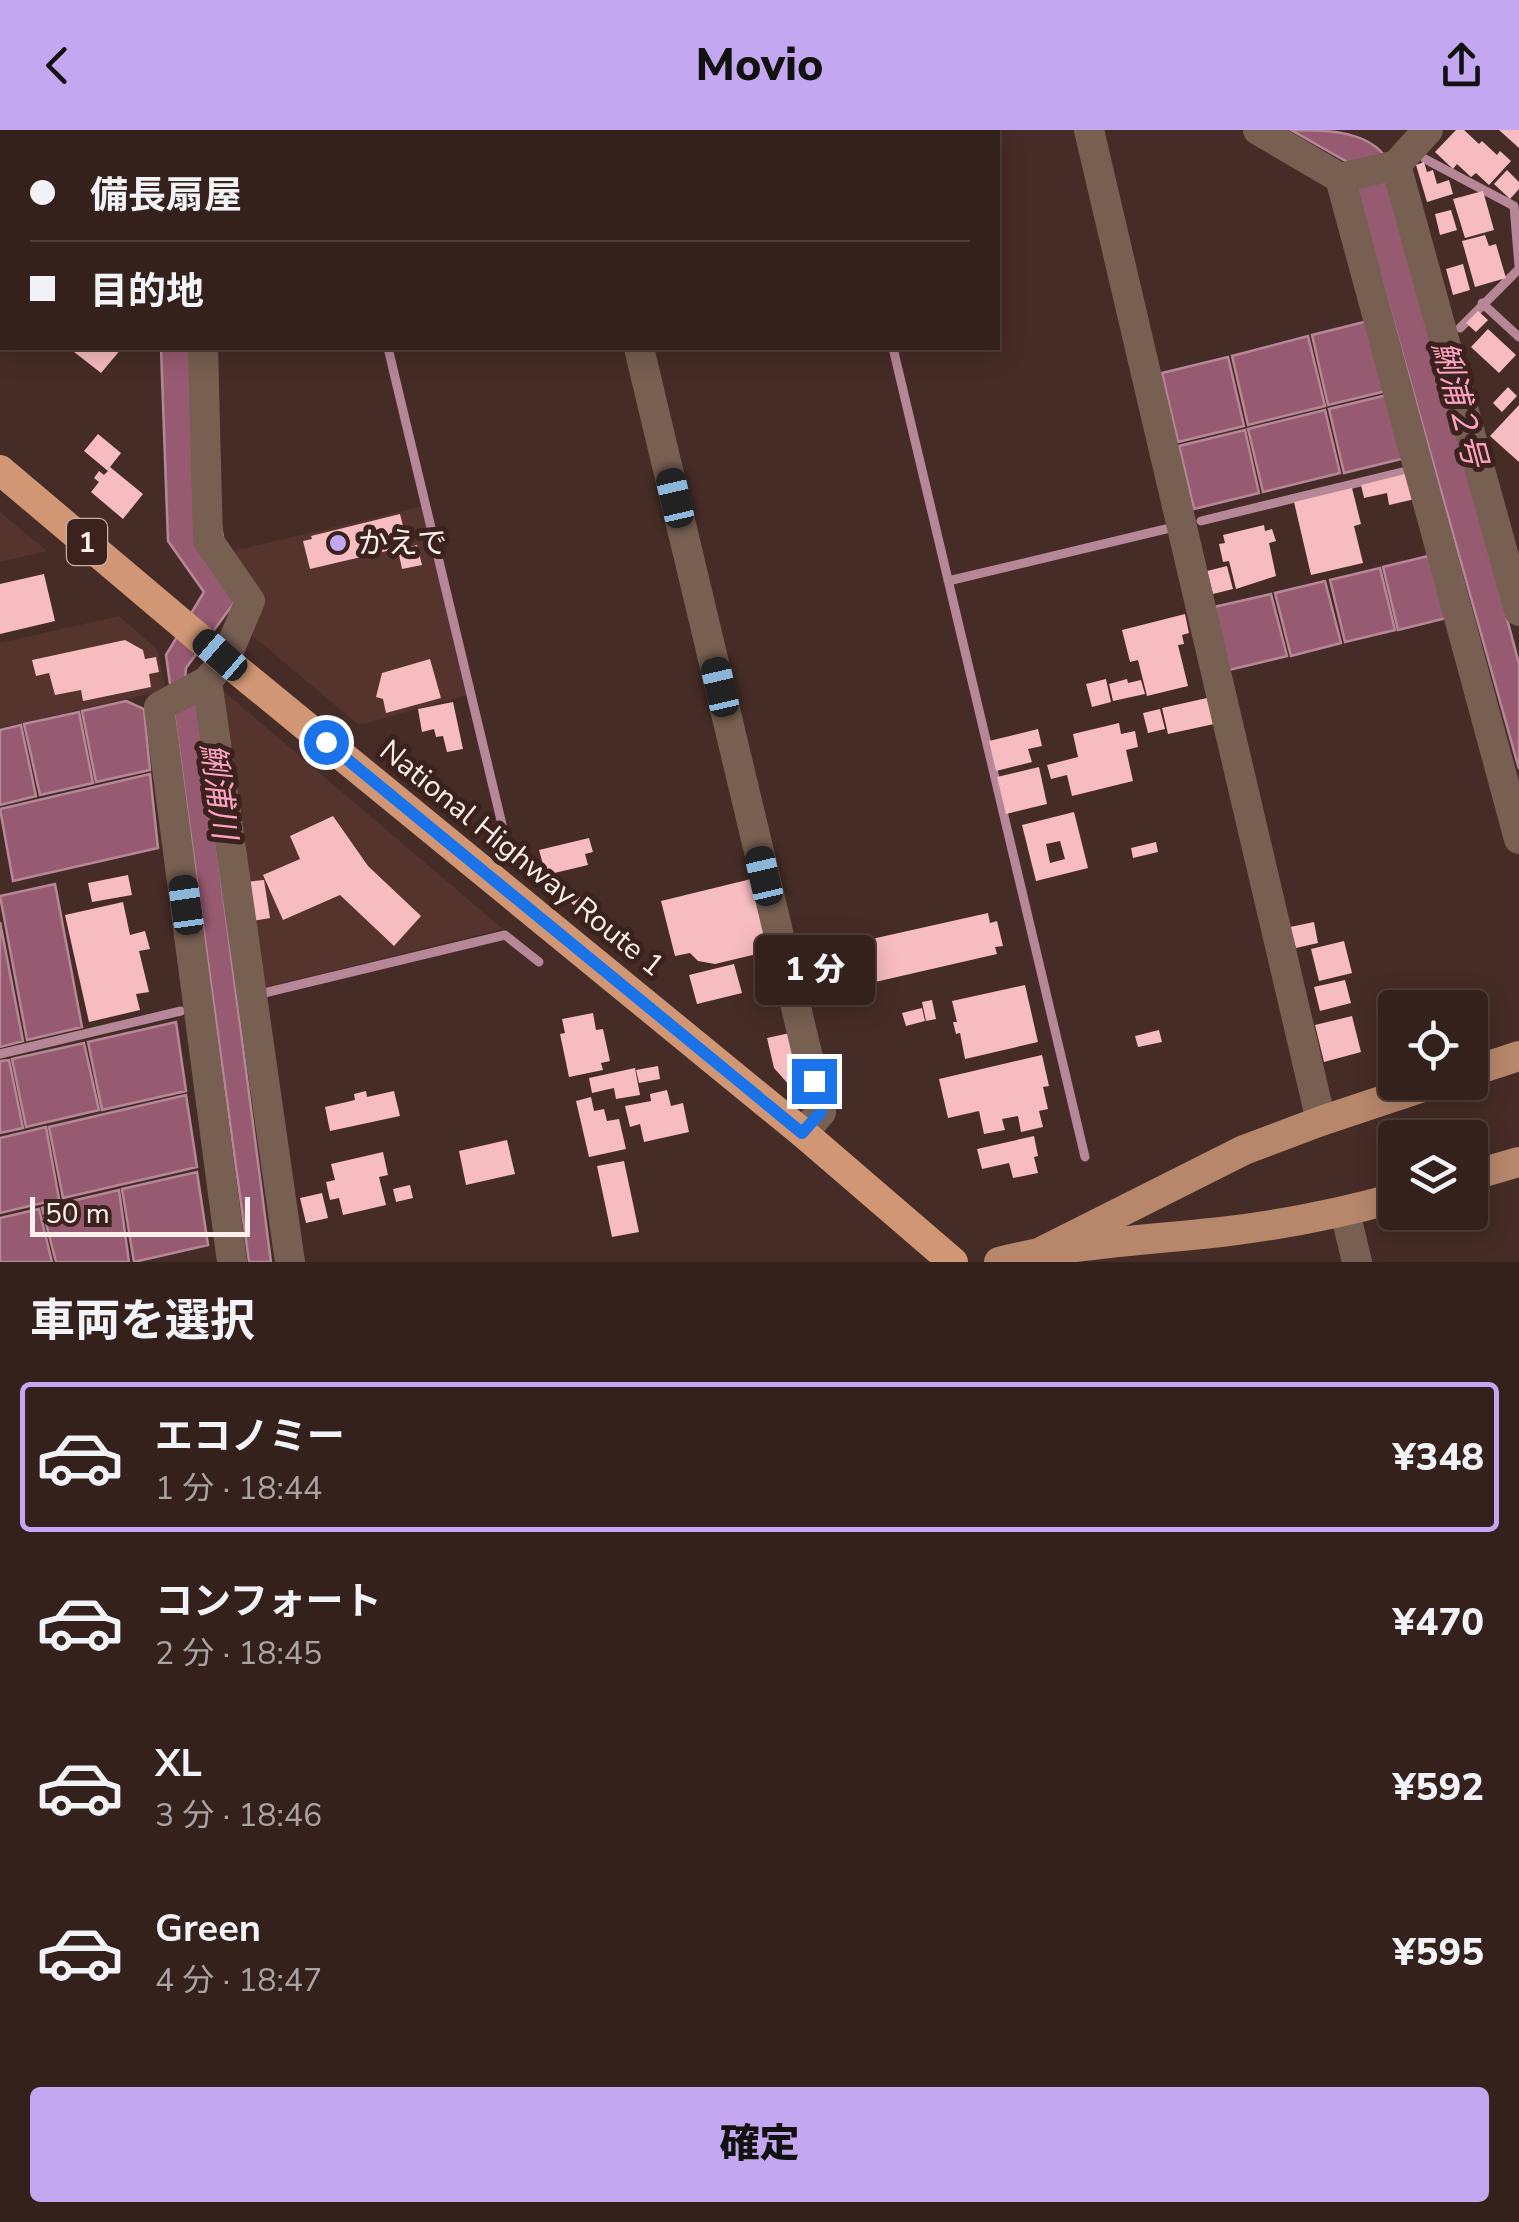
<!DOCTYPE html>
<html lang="ja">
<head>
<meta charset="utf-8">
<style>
	:root { --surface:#34211c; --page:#3f2e29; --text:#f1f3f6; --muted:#a9a3a3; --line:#4e3e3b; --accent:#c4a7f1 }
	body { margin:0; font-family:"Nunito Sans","Noto Sans JP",sans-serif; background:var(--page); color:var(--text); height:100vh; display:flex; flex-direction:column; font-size:38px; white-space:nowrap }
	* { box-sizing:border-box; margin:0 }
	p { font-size:32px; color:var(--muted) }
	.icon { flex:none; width:55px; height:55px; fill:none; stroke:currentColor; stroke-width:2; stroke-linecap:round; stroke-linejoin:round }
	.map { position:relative; height:1132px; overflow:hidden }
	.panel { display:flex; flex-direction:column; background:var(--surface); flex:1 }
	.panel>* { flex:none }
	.banner { position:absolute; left:0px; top:0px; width:1000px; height:220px; box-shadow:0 5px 25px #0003,0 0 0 2px var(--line); display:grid; align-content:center; height:220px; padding:0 30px; background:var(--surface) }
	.fabs { position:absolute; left:1378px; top:860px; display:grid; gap:20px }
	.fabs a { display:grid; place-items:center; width:110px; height:110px; border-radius:10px; background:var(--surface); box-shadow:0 5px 25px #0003,0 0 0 2px var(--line); font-size:50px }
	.scale { position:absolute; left:30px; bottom:25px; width:220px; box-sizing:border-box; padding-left:10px; border:5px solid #fdefec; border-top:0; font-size:28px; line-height:35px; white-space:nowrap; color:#fdefec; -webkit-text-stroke:8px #3b221d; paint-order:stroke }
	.end { position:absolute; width:45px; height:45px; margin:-22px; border:12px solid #1a73e8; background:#fff; box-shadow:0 0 0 5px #fff }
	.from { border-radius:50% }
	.bubble { position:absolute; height:70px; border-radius:10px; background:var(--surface); box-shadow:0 5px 25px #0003,0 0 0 2px var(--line); font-size:32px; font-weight:800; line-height:70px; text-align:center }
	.car { position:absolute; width:30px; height:60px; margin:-30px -15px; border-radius:12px; box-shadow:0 0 8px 2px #0007; background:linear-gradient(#222 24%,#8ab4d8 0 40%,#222 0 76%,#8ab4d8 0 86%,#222 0) }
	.banner b { display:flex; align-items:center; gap:35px; height:95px; font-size:38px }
	.banner b+b { border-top:2px solid var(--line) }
	.banner i { width:25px; height:25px; background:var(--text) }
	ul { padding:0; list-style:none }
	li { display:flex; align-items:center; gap:30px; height:150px; margin:0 20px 15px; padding:0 10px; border:5px solid transparent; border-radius:10px }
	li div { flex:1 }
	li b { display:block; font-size:38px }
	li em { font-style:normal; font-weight:800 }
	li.active { border-color:var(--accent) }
	li>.icon { width:90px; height:90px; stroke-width:1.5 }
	h2 { padding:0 30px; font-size:45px; line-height:120px }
	.button { display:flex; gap:20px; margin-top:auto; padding:20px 30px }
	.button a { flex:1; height:115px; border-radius:10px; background:var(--accent); color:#111; font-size:40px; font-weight:800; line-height:115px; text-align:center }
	header { display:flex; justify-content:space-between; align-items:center; height:130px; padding:0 30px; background:var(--accent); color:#111; font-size:45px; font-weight:800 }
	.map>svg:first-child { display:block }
	.built { fill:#54342d }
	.water { fill:#975b71; stroke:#b68796; stroke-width:2.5 }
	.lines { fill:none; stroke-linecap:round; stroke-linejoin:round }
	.stream { stroke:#b68796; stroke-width:9 }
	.building { fill:#f7bcbf; fill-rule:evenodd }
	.minor { stroke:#775f51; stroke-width:30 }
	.major { stroke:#b7876b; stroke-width:30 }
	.highway { stroke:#d19774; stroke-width:30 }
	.route { stroke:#1a73e8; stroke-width:12 }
	.poi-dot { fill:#c4a7f1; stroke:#3b221d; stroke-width:4 }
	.labels { text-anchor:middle; stroke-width:10; stroke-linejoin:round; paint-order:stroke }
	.shield { fill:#3b221d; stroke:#c3b2ae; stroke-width:2.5 }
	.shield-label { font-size:28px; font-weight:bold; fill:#fdefec }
	.poi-label { font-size:30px; fill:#fdefec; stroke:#3b221d; text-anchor:start }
	.street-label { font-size:30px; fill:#fdefec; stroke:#3b221d }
	.water-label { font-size:32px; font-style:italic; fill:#fea2c3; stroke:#3b221d }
</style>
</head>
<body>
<header><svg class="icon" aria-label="back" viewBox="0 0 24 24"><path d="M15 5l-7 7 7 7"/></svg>Movio<svg class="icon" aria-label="share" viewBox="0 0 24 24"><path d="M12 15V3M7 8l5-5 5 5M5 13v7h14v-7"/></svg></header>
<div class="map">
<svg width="1519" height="1132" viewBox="0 0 1519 1132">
	<rect width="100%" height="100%" fill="#462c26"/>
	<path class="built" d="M 424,376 L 468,565 L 359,595 L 248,502 L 233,421 Z
		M 0,382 L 47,421 L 0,432 Z
		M 119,486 L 157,519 L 166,560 L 0,598 L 0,513 Z
		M 221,559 L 503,799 L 254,860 Z"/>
	<path class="water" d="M 1291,0 C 1324,0 1364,0 1384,25 L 1519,534 L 1519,639 L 1349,33 Z
		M 1368,191 L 1386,261 L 1328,275 L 1312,205 Z
		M 1308,206 L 1325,276 L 1248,295 L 1232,226 Z
		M 161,218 L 191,218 L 234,473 L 186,538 L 185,551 L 198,572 L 271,1132 L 249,1132 L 166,525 L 204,462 L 168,411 Z
		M 1228,227 L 1244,296 L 1178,312 L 1162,243 Z
		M 1387,265 L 1405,328 L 1344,343 L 1329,279 Z
		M 1325,280 L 1340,343 L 1263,362 L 1248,299 Z
		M 1245,300 L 1259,363 L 1194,379 L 1179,316 Z
		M 1428,426 L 1446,488 L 1398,500 L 1383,437 Z
		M 1380,438 L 1395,500 L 1345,512 L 1330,450 Z
		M 1325,451 L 1341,513 L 1291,526 L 1275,463 Z
		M 1271,464 L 1287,526 L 1229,540 L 1214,477 Z
		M 126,571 L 144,579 L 150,640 L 96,652 L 82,581 Z
		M 79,582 L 93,653 L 40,665 L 24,594 Z
		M 21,595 L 36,666 L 0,675 L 0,600 Z
		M 150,644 L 158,718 L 13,751 L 0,679 Z
		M 55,754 L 82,897 L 27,910 L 0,766 Z
		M 0,792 L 23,911 L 0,917 Z
		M 176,892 L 186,961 L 102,980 L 88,912 Z
		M 84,913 L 99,980 L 26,997 L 12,929 Z
		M 9,930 L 23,998 L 0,1003 L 0,931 Z
		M 186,965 L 197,1037 L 63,1068 L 49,997 Z
		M 46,997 L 59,1069 L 0,1083 L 0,1008 Z
		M 197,1042 L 208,1115 L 134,1132 L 122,1059 Z
		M 119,1060 L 129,1132 L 56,1132 L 42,1078 Z
		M 39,1079 L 52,1132 L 0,1132 L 0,1088 Z"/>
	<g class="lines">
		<path class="stream" d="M 327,0 L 328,2
			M 841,0 L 842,2
			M 1425,29 L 1514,76 L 1519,136
			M 1482,173 L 1519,207
			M 1460,198 L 1519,139
			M 388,218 L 505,707
			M 893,218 L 1085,1027
			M 1201,391 L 1402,342
			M 948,451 L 1170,398
			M 264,863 L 505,805 L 539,832
			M 0,924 L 181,881"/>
	</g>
	<path class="building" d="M 1456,0 L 1464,0 L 1479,14 L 1482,11 L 1497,25 L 1500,21 L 1511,31 L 1489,55 L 1476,43 L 1471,47 L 1457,34 L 1453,39 L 1435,22 Z
		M 1499,0 L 1519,0 L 1519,18 Z
		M 1424,32 L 1427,42 L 1433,40 L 1437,54 L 1449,50 L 1453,64 L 1427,72 L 1416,35 Z
		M 1507,40 L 1519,52 L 1519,59 L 1510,69 L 1494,54 Z
		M 1483,61 L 1494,100 L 1465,108 L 1453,69 Z
		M 1451,80 L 1457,100 L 1440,105 L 1435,84 Z
		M 1485,105 L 1489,116 L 1496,114 L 1506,148 L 1475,157 L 1462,111 Z
		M 1463,134 L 1470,160 L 1453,165 L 1446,139 Z
		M 1478,181 L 1488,190 L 1476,202 L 1466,193 Z
		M 1488,199 L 1516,225 L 1499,243 L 1471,217 Z
		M 69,218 L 122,218 L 101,243 Z
		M 1508,257 L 1517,266 L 1502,282 L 1493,273 Z
		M 1519,275 L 1519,332 L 1490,306 Z
		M 98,304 L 121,323 L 110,337 L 143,364 L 123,389 L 91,362 L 99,352 L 94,348 L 99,341 L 104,345 L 108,341 L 84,321 Z
		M 1409,343 L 1415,369 L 1389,375 L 1387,363 L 1364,368 L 1361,355 Z
		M 1352,358 L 1361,394 L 1354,396 L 1363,433 L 1311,445 L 1294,372 Z
		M 400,384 L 408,416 L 310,439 L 303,411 L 312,409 L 311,406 Z
		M 1264,395 L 1265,401 L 1272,399 L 1276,411 L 1269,413 L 1276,446 L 1236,459 L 1229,431 L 1223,432 L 1219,414 L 1225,413 L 1223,405 Z
		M 417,415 L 422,435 L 402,439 L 398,420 Z
		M 1227,436 L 1233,459 L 1213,464 L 1207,441 Z
		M 44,444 L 55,491 L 0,504 L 0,454 Z
		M 1185,484 L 1189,503 L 1182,505 L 1184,514 L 1178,515 L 1188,556 L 1147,566 L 1138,530 L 1130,532 L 1122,500 Z
		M 125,510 L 143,520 L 145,529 L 156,527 L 159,542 L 149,544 L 151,557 L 83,571 L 81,560 L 55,565 L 49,543 L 36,546 L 32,530 Z
		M 430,529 L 441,568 L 386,583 L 383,569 L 376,567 L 382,543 Z
		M 1106,549 L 1111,572 L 1092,577 L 1086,554 Z
		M 1127,549 L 1128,553 L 1141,550 L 1145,564 L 1113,571 L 1109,554 Z
		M 1207,568 L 1214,594 L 1168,604 L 1162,578 Z
		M 453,572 L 463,619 L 447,622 L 443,606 L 436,607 L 434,599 L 422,602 L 418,579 Z
		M 1160,579 L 1165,599 L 1148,603 L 1143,583 Z
		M 1119,593 L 1121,604 L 1135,601 L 1138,617 L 1126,620 L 1133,651 L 1072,666 L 1067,645 L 1051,649 L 1047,635 L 1078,627 L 1073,604 Z
		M 1038,599 L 1042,616 L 1028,619 L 1032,632 L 996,641 L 989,611 Z
		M 1039,637 L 1047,674 L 1006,684 L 997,647 Z
		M 1074,682 L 1088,738 L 1036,751 L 1022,695 ZM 1060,711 L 1065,729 L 1050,733 L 1046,714 Z
		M 333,686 L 368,736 L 421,786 L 394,816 L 340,765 L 283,790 L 263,745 L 300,729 L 290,706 Z
		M 589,708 L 593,722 L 585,724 L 588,735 L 546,745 L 539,720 Z
		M 1156,712 L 1158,722 L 1133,728 L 1131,718 Z
		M 128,745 L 132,765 L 92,772 L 88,753 Z
		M 751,749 L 769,821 L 715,834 L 698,831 L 690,823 L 675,826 L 661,771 Z
		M 264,750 L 270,788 L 252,791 L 246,752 Z
		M 571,760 L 587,773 L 581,781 L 564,767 Z
		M 123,772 L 130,805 L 145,801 L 150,819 L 139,821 L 149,862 L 136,864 L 140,880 L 89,892 L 65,785 Z
		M 988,783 L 990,793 L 997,791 L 1003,816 L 995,817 L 997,824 L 836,861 L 827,819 Z
		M 1314,792 L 1318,813 L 1296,818 L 1290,797 Z
		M 1344,811 L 1352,843 L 1319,851 L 1311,819 Z
		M 734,834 L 742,863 L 697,874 L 689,845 Z
		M 1345,850 L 1351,873 L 1320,881 L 1314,857 Z
		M 1025,855 L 1038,912 L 965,929 L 960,903 L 956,904 L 953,892 L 957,892 L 952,871 Z
		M 932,870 L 936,889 L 926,891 L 922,872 Z
		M 922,878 L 925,891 L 906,896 L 902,883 Z
		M 593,883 L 596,900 L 603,899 L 610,931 L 601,933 L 603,940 L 569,947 L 560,904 L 565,903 L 562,889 Z
		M 1352,886 L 1361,922 L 1324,932 L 1315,895 Z
		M 1159,900 L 1162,912 L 1138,917 L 1135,906 Z
		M 790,903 L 801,953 L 790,956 L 774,938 L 767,908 Z
		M 1042,925 L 1049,956 L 1043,957 L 1048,979 L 1039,981 L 1043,997 L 1021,1002 L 1018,986 L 1002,989 L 1005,1000 L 984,1004 L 979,981 L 948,988 L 939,949 Z
		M 658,936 L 660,949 L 639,953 L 636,940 Z
		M 635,938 L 640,965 L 616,969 L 614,958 L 592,963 L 589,948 Z
		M 667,960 L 671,976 L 683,973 L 689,1002 L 644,1012 L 640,994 L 630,997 L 625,976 L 651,971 L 650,964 Z
		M 366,961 L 367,967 L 394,961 L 400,986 L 330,1001 L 325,977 L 355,970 L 354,964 Z
		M 591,967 L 594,981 L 604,979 L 607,991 L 619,989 L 626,1019 L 589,1027 L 576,971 Z
		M 1034,1006 L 1038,1026 L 1034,1027 L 1038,1043 L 1013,1048 L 1009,1033 L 982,1039 L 977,1019 Z
		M 507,1010 L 515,1044 L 466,1055 L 459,1021 Z
		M 383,1022 L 388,1045 L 379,1047 L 386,1075 L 343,1085 L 339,1068 L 330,1070 L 326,1052 L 335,1050 L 331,1034 Z
		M 624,1031 L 639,1102 L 612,1107 L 597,1036 Z
		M 410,1055 L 413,1068 L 396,1072 L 393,1059 Z
		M 322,1063 L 328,1088 L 306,1093 L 300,1068 Z"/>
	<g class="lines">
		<path class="minor" d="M 197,0 L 197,2
			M 588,0 L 588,2
			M 1089,0 L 1321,991
			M 1258,0 L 1340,48 L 1396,35 L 1428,0
			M 545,2 L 555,0
			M 1396,35 L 1519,481
			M 1340,48 L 1519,709
			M 0,133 L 2,133
			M 203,218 L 208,410 L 250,471 L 225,530 L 207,551 L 290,1132
			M 639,218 L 821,982 L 803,1003
			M 207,551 L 159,577 L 232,1132
			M 1345,1082 L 1357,1132"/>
		<path class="major" d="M 1470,942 L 1519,926
			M 1470,1046 L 1519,1032
			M 1043,1121 L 1244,1020 L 1321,991 L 1438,952
			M 999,1132 C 1071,1113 1147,1110 1221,1102 C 1280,1095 1338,1084 1395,1068"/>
		<path class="highway" d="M 0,340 L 225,530 L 803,1003 L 953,1132"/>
	</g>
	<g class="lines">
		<path class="route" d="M 326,612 L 802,1003 L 821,982 L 814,951"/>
	</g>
	<circle class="poi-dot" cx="338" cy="413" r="10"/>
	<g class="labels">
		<rect class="shield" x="67" y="389" width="40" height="46" rx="8"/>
		<g class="shield-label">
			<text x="87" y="422">1</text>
		</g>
		<g class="poi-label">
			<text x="358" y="423">かえで</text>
		</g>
		<g class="street-label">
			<text transform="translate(522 728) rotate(39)" y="10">National Highway Route 1</text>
		</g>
		<g class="water-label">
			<text transform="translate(1460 274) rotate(75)" y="11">鯏浦２号</text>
			<text transform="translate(219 661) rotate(82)" y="11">鯏浦川</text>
		</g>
	</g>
</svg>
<div class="fabs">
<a><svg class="icon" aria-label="locate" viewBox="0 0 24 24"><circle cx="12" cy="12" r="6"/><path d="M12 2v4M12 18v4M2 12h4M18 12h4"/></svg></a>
<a><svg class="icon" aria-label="layers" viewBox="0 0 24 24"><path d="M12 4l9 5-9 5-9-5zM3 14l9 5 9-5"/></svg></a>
</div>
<div class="scale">50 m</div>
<i class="end from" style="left:326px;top:612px"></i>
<i class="end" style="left:814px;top:951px"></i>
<div class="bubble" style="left:755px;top:805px;width:120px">1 分</div>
<i class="car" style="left:675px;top:368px;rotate:347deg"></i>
<i class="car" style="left:220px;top:525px;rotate:311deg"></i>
<i class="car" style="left:720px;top:557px;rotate:347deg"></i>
<i class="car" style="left:764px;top:746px;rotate:347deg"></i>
<i class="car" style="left:186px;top:775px;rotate:352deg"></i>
<div class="banner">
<b><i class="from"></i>備長扇屋</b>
<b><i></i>目的地</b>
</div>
</div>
<section class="panel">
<h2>車両を選択</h2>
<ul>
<li class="active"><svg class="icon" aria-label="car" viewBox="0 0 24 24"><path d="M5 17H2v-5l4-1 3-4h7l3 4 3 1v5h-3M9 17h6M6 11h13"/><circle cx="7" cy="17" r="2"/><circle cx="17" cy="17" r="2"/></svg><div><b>エコノミー</b><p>1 分 · 18:44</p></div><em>¥348</em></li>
<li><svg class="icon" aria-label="car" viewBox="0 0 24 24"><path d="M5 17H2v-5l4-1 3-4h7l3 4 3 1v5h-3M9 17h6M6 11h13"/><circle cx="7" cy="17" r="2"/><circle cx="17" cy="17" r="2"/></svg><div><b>コンフォート</b><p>2 分 · 18:45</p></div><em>¥470</em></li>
<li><svg class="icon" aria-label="car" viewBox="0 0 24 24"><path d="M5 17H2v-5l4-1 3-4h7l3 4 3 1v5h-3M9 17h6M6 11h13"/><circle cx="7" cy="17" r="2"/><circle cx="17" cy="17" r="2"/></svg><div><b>XL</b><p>3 分 · 18:46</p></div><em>¥592</em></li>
<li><svg class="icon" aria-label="car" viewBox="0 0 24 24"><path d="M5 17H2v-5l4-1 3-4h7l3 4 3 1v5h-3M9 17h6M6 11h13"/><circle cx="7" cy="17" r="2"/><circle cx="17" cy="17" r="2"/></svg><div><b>Green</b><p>4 分 · 18:47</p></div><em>¥595</em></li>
</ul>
<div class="button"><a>確定</a></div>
</section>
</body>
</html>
